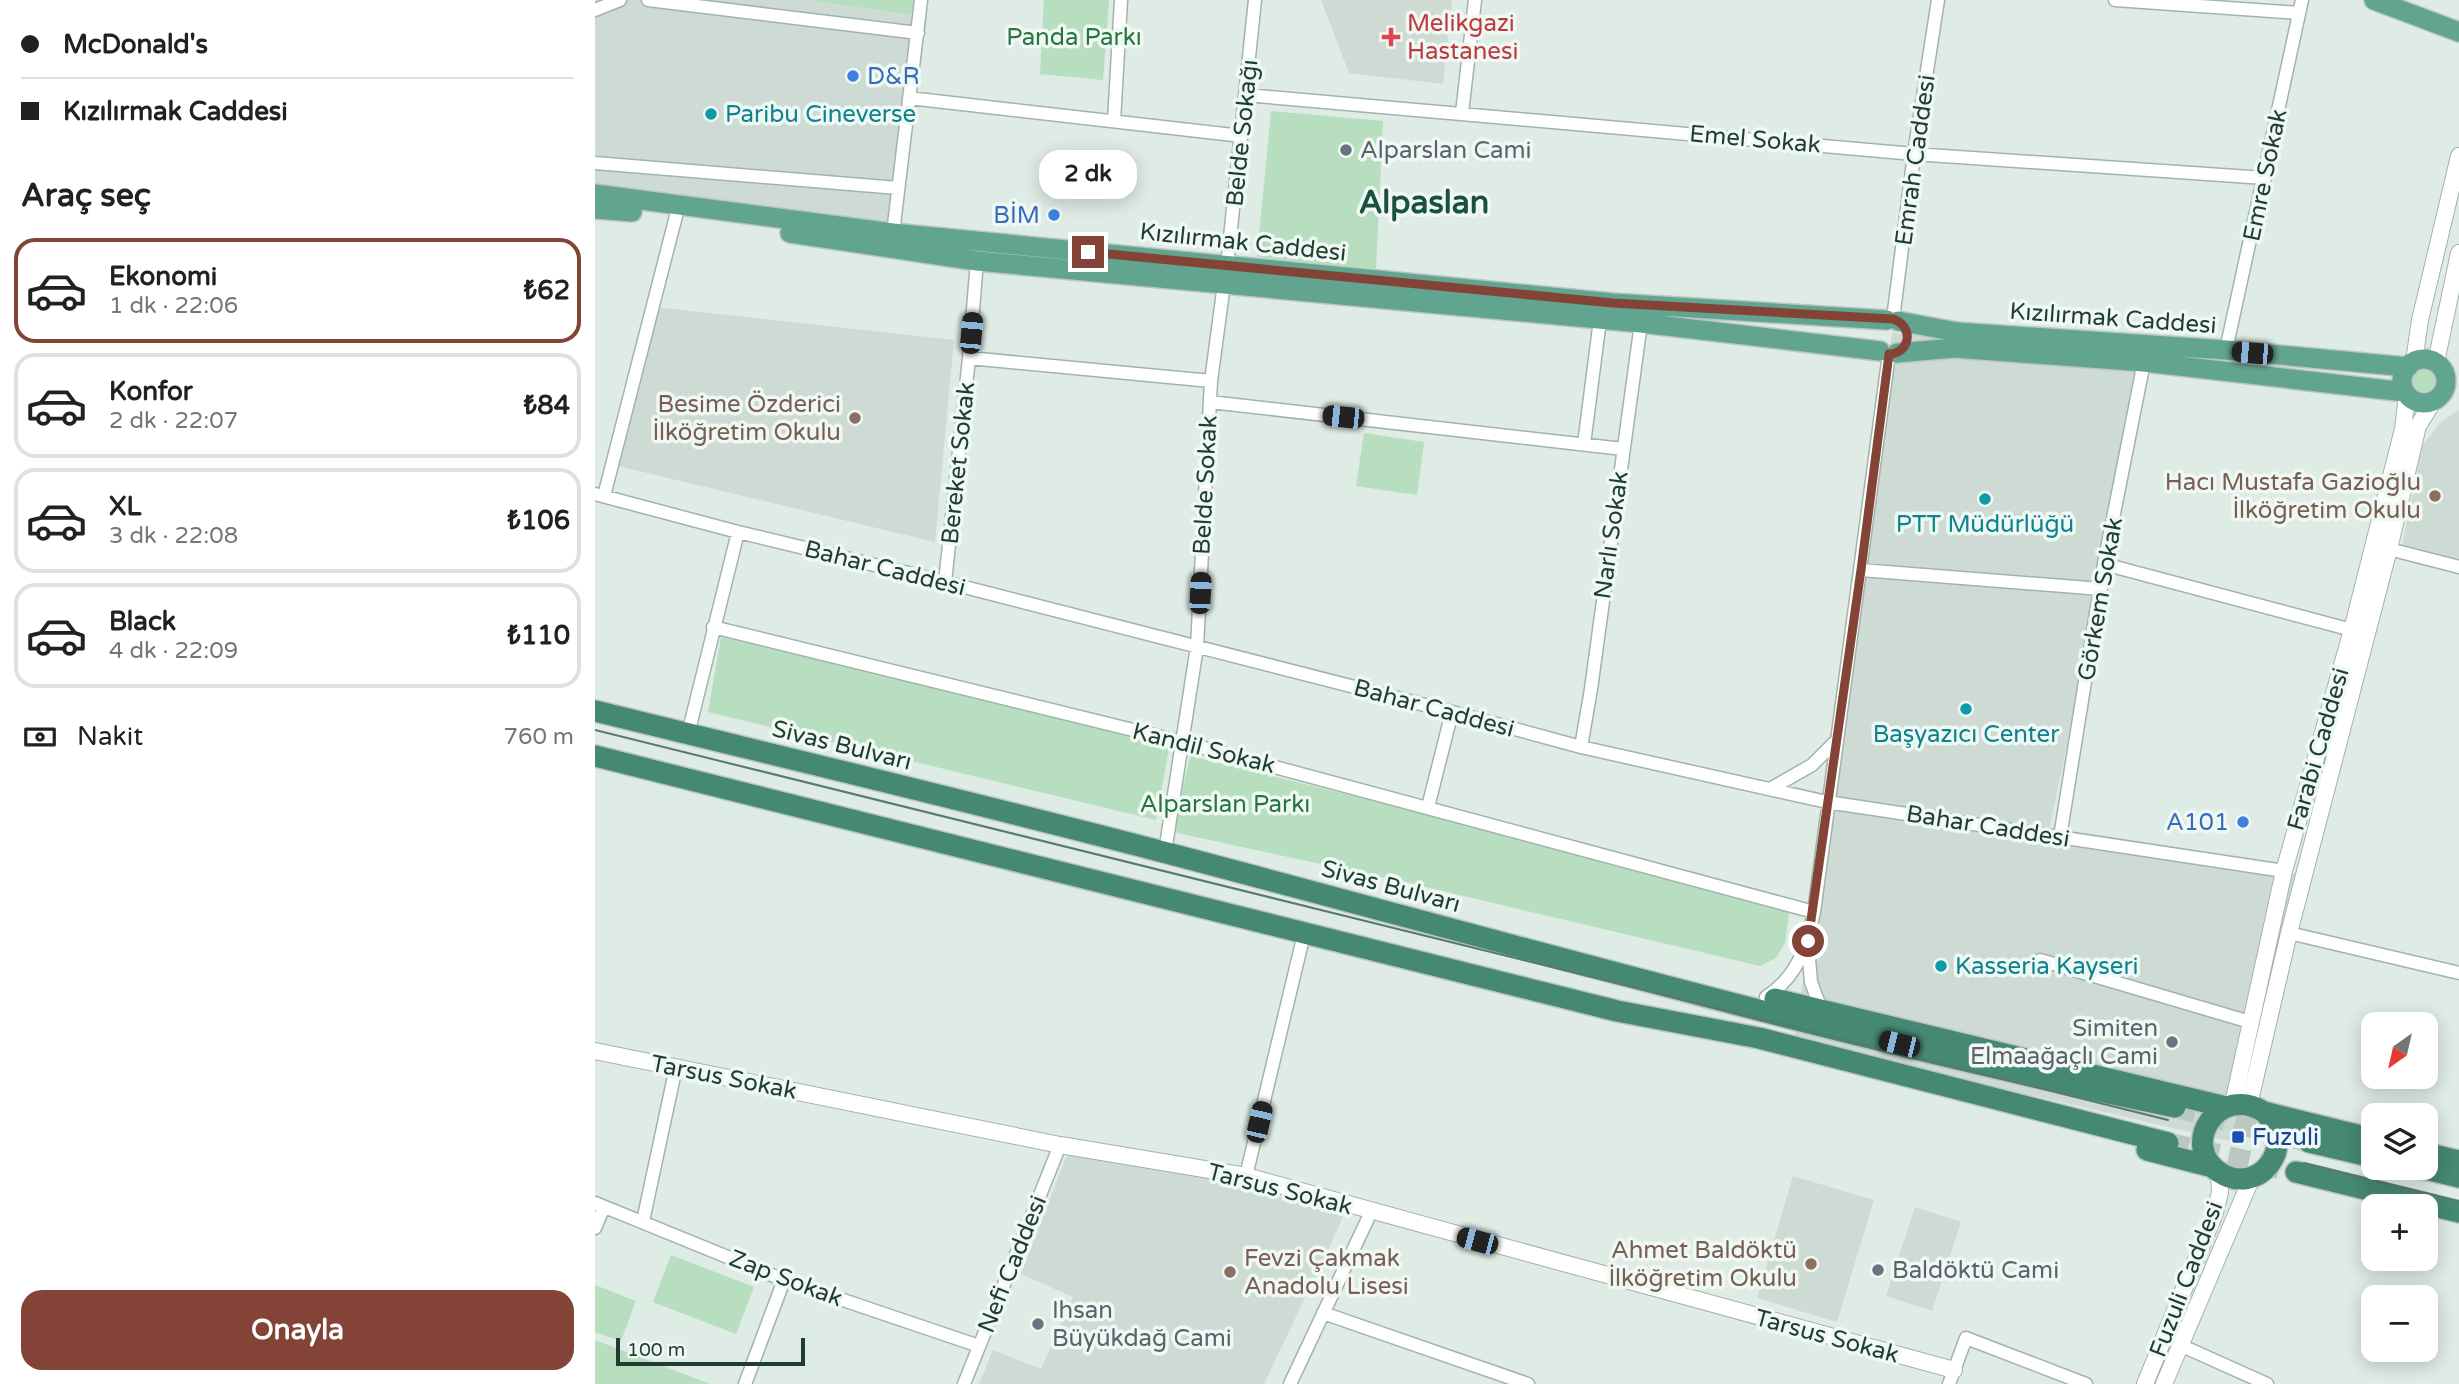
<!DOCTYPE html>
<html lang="tr">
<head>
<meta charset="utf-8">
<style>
	:root { --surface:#fff; --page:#f2f2f2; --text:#202124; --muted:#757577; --line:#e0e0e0; --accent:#834437 }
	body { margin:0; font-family:"Varela Round",sans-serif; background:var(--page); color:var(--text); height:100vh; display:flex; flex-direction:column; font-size:26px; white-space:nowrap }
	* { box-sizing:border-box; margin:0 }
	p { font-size:23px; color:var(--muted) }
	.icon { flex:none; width:38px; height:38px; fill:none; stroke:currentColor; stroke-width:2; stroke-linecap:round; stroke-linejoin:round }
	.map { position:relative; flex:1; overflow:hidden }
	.details { display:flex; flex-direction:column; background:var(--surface); width:595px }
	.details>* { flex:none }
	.hud { display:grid; align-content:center; height:154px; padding:0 21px; background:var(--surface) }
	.needle { width:46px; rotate:214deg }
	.fabs { position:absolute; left:1766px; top:1012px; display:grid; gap:14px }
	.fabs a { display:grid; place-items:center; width:77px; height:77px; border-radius:14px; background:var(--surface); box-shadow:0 4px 18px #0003; font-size:35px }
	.scale { position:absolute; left:21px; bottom:18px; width:189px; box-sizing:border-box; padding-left:7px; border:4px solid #1f3d33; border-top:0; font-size:19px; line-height:24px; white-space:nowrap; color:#1f3d33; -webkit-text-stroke:5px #f0f8f3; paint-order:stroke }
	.end { position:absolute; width:32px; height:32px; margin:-16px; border:9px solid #834437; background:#fff; box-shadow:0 0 0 4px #fff }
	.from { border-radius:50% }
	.bubble { position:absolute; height:49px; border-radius:21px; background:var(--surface); box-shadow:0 4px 18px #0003; font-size:23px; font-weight:700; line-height:49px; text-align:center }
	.car { position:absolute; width:21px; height:42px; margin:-21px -10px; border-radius:9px; box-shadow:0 0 5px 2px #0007; background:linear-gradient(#222 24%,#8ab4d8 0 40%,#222 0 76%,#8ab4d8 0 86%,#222 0) }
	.hud b { display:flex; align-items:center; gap:24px; height:66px; font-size:26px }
	.hud b+b { border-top:2px solid var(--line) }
	.hud i { width:18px; height:18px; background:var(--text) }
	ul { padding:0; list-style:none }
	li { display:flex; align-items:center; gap:21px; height:105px; margin:0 14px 10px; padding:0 7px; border:4px solid var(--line); border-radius:21px }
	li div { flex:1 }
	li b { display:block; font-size:26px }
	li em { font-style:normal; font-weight:700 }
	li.on { border-color:var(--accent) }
	li>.icon { width:63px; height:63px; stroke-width:1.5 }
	h2 { padding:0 21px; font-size:32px; line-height:84px }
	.pay { display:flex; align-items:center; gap:18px; height:77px; padding:0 21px; font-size:26px }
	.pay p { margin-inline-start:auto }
	.cta { display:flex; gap:14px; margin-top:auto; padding:14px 21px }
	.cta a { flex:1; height:80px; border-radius:21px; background:var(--accent); color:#fff; font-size:28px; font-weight:700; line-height:80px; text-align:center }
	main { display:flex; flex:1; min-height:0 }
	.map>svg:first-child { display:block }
	.built { fill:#cddbd4 }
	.green { fill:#b6debf }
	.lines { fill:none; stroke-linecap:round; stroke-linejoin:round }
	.trunk-tunnel { stroke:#b9c8c1; stroke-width:21; stroke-dasharray:21 10; stroke-linecap:butt }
	.minor-casing { stroke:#a2b3ac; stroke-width:15 }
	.tertiary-casing { stroke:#a2b3ac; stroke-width:18 }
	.primary-casing { stroke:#bcc5c2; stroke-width:22 }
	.trunk-casing { stroke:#bcc5c2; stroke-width:24 }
	.minor { stroke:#fff; stroke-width:12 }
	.tertiary { stroke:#fff; stroke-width:16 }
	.primary { stroke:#61a48f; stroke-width:19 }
	.trunk { stroke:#458874; stroke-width:21 }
	.tram { stroke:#59786e; stroke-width:2 }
	.route { stroke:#834437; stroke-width:9 }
	.health-dot { fill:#e0444e; stroke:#f0f8f3; stroke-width:2.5 }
	.shop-dot { fill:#3f7fe0; stroke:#f0f8f3; stroke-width:2.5 }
	.culture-dot { fill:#0f9aa8; stroke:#f0f8f3; stroke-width:2.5 }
	.worship-dot { fill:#6b7280; stroke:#f0f8f3; stroke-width:2.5 }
	.education-dot { fill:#8d6e63; stroke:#f0f8f3; stroke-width:2.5 }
	.transit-dot { fill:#1a4fb4; stroke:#f0f8f3; stroke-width:2.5 }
	.labels { text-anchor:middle; stroke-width:7; stroke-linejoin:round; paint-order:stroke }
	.health-label { font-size:24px; fill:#be3a42; stroke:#f0f8f3; text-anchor:start }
	.park-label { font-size:24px; fill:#277641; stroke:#f0f8f3 }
	.shop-label { font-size:24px; fill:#366cbe; stroke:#f0f8f3; text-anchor:end }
	.culture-label { font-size:24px; fill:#0d838f; stroke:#f0f8f3; text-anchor:start }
	.street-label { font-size:24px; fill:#1f3d33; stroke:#f0f8f3 }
	.worship-label { font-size:24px; fill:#5b616d; stroke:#f0f8f3; text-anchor:start }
	.education-label { font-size:24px; fill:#785e54; stroke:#f0f8f3; text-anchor:end }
	.transit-label { font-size:24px; fill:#164399; stroke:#f0f8f3; text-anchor:start }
	.district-label { font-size:32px; font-weight:bold; fill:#1a5040; stroke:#f0f8f3 }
</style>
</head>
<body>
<main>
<section class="details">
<div class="hud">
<b><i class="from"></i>McDonald's</b>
<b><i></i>Kızılırmak Caddesi</b>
</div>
<h2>Araç seç</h2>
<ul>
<li class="on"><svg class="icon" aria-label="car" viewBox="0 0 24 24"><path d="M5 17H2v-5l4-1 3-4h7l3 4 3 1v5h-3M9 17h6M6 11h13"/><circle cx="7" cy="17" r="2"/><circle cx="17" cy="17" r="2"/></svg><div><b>Ekonomi</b><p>1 dk · 22:06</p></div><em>₺62</em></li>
<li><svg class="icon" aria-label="car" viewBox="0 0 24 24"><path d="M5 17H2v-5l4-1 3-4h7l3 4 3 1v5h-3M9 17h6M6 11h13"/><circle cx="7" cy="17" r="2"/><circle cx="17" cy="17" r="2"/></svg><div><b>Konfor</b><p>2 dk · 22:07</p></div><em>₺84</em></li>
<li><svg class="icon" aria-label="car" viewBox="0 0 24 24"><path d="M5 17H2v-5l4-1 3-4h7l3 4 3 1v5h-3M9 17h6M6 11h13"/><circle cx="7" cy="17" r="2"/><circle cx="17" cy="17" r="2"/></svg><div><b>XL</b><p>3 dk · 22:08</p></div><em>₺106</em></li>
<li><svg class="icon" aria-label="car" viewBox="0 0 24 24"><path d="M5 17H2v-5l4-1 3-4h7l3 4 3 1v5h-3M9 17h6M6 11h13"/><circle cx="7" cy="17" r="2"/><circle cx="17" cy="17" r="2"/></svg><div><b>Black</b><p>4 dk · 22:09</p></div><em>₺110</em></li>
</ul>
<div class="pay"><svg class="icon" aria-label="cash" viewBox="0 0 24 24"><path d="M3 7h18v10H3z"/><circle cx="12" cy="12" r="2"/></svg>Nakit<p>760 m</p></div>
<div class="cta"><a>Onayla</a></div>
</section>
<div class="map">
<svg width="1864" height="1384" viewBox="0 0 1864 1384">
	<rect width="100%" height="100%" fill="#dfebe5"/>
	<path class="built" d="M 0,0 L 212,0 L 332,18 L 301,226 L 0,205 Z
		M 726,0 L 857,0 L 848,84 L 754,73 Z
		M 60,307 L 359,340 L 340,542 L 23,466 Z
		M 1297,333 L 1553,352 L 1454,831 L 1711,876 L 1647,1144 L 1199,1040 L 1237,794 Z
		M 1864,410 L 1864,561 L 1807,546 L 1827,446 L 1847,421 Z
		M 475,1147 L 590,1166 L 742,1204 L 748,1214 L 746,1222 L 669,1384 L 384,1384 L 398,1350 L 446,1369 L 478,1297 L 426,1274 Z
		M 1198,1176 L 1279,1200 L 1242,1322 L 1162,1298 Z
		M 1320,1207 L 1366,1222 L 1337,1311 L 1291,1296 Z"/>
	<path class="green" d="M 212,0 L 321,0 L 319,12 L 315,15 Z
		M 449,0 L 514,0 L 508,80 L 445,74 Z
		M 676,111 L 788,121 L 781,269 L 662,257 Z
		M1818 381a11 11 0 1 1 22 0a11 11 0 1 1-22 0Z
		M 769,433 L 829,442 L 822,495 L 761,486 Z
		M 126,637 L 575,743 L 561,820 L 113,712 Z
		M 595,756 L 967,847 L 1195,907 L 1190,943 L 1181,958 L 1165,966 L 818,884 L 578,832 Z
		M 76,1255 L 159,1287 L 141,1334 L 58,1302 Z
		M 0,1285 L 41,1301 L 26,1341 L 0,1332 Z
		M 0,1340 L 115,1384 L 0,1384 Z"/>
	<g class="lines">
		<path class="trunk-tunnel" d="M 1580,1107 L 1714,1142
			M 1573,1143 L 1701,1172"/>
		<defs>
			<path id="minor" d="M 53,0 L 323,33
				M 1520,0 L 1704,13
				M 0,10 L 25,0
				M 651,95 L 1319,154 L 1670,178
				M 314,98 L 647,136
				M 867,113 L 880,0
				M 519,121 L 526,0
				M 0,163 L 303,188
				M 298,233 L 326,0
				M 632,266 L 660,0
				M 1298,319 L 1319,154 L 1343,0
				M 1631,350 L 1707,0
				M 374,358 L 616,381
				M 615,402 L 1028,449
				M 989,444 L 1005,320
				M 0,494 L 143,532 L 350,582 L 857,712 L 986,747 L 1232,802 L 1689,871
				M 9,496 L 81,216
				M 1794,549 L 1864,567
				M 1509,564 L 1757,630
				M 1266,570 L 1506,589
				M 350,582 L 374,358 L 382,261
				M 118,627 L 587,742 L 1219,912
				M 93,734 L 143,532
				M 986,747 L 996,689 L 1046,323
				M 1175,789 L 1217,765 L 1241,741
				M 833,807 L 857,712
				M 1465,837 L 1509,564 L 1549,362
				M 570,852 L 602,647 L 616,381 L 629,284
				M 1694,933 L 1864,973
				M 1213,948 L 1216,982 L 1226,1009
				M 1445,960 L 1655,1022
				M 1171,997 C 1203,976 1211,948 1219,912 L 1294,354
				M 651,1176 L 709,934
				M 0,1203 L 189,1280 L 384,1346
				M 48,1221 L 81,1067
				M 0,1228 L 9,1207
				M 728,1313 L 933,1384
				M 1585,1345 L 1672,1384
				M 150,1384 L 189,1280
				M 369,1384 L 465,1145
				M 695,1384 L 776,1212
				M 1354,1384 L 1371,1338 L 1491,1384"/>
			<path id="tertiary" d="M 1819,362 L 1825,320 L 1864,156
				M 1841,362 L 1864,253
				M 0,1051 L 465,1145 L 651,1176 L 1359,1370
				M 1638,1104 L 1689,871 L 1757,630 L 1808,429 L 1812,395
				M 1654,1105 L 1694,933 L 1794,549 L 1823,426 L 1838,402
				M 1550,1384 L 1620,1213 L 1625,1192 L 1624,1172
				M 1569,1384 L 1657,1177"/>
			<path id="primary" d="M 1779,0 L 1864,32
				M 0,194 L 298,233 L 1018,303 L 1292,320
				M 0,209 L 37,212
				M 195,233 L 382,261 L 1046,323 L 1285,351
				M 1303,321 L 1362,332 L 1631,350 L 1813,367
				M 1302,353 L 1359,348 L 1549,362 L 1810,392
				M1807 381a22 22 0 1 1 44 0a22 22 0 1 1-44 0Z"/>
			<path id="trunk" d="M 0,711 C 191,758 382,803 572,853 C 907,941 1241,1038 1580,1107
				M 0,756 L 1022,1011 L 1164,1038 L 1573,1143
				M 1180,999 L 1631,1107
				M 1669,1112 C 1704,1146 1663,1198 1624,1172 C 1584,1145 1624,1083 1669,1112 L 1778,1139
				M 1714,1142 L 1778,1157
				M 1552,1150 L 1618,1167
				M 1830,1153 L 1864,1161
				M 1822,1167 L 1864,1177
				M 1701,1172 L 1864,1212"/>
		</defs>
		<use href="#minor" class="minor-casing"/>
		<use href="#tertiary" class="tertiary-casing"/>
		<use href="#primary" class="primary-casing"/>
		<use href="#trunk" class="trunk-casing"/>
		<use href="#minor" class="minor"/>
		<use href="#tertiary" class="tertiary"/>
		<use href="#primary" class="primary"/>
		<use href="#trunk" class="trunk"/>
		<path class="tram" d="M 0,730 L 1573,1120
			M 1709,1163 L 1864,1201"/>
	</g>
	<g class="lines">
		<path class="route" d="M 493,252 L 1018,303 L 1298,319 C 1319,326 1316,353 1294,354 L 1266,570 L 1213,941"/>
	</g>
	<path class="health-dot" d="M792.5 26.5h7v7h7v7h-7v7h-7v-7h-7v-7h7z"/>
	<g class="shop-dot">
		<circle cx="258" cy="76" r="7"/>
		<circle cx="459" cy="215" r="7"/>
		<circle cx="1648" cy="822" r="7"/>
	</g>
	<g class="culture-dot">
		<circle cx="116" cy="114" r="7"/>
		<circle cx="1390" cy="499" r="7"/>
		<circle cx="1371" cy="709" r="7"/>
		<circle cx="1346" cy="966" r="7"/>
	</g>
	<g class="worship-dot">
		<circle cx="751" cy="150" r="7"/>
		<circle cx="1577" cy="1042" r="7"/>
		<circle cx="1283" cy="1270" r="7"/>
		<circle cx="443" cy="1324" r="7"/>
	</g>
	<g class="education-dot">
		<circle cx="260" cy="418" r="7"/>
		<circle cx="1840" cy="496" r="7"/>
		<circle cx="1216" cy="1264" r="7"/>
		<circle cx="635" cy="1272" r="7"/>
	</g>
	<rect class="transit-dot" x="1636" y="1130" width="14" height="14" rx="3.5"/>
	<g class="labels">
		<g class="health-label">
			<text x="812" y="31">Melikgazi<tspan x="812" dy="28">Hastanesi</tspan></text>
		</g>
		<g class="park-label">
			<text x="479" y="45">Panda Parkı</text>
			<text x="630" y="812">Alparslan Parkı</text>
		</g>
		<g class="shop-label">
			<text x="272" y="84" text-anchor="start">D&amp;R</text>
			<text x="445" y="223">BİM</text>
			<text x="1634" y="830">A101</text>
		</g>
		<g class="culture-label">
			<text x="130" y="122">Paribu Cineverse</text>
			<text x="1390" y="532" text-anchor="middle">PTT Müdürlüğü</text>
			<text x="1371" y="742" text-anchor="middle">Başyazıcı Center</text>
			<text x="1360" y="974">Kasseria Kayseri</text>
		</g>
		<g class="street-label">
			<text transform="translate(647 133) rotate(-84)" y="8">Belde Sokağı</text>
			<text transform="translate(1160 139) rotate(5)" y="8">Emel Sokak</text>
			<text transform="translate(1320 160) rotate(-82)" y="8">Emrah Caddesi</text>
			<text transform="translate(1670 175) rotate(-78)" y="8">Emre Sokak</text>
			<text transform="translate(648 242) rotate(6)" y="8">Kızılırmak Caddesi</text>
			<text transform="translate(1518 318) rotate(4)" y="8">Kızılırmak Caddesi</text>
			<text transform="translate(363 463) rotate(-84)" y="8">Bereket Sokak</text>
			<text transform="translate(610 485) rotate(-87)" y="8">Belde Sokak</text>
			<text transform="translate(1016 535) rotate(-82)" y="8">Narlı Sokak</text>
			<text transform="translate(290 568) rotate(14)" y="8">Bahar Caddesi</text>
			<text transform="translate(1505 599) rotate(-80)" y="8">Görkem Sokak</text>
			<text transform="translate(839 708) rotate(15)" y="8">Bahar Caddesi</text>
			<text transform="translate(247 745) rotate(14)" y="8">Sivas Bulvarı</text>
			<text transform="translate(609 748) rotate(14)" y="8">Kandil Sokak</text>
			<text transform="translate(1723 749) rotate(-74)" y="8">Farabi Caddesi</text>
			<text transform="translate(1393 826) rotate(9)" y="8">Bahar Caddesi</text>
			<text transform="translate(796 886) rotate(15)" y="8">Sivas Bulvarı</text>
			<text transform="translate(129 1077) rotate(11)" y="8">Tarsus Sokak</text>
			<text transform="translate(685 1189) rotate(14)" y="8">Tarsus Sokak</text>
			<text transform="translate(417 1264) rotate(-68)" y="8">Nefi Caddesi</text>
			<text transform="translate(191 1278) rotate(21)" y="8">Zap Sokak</text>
			<text transform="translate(1591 1279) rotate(-69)" y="8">Fuzuli Caddesi</text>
			<text transform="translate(1232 1336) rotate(15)" y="8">Tarsus Sokak</text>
		</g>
		<g class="worship-label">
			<text x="765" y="158">Alparslan Cami</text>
			<text x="1563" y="1036" text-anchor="end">Simiten<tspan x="1563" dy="28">Elmaağaçlı Cami</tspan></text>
			<text x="1297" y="1278">Baldöktü Cami</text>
			<text x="457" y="1318">Ihsan<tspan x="457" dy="28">Büyükdağ Cami</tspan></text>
		</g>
		<g class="education-label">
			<text x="246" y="412">Besime Özderici<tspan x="246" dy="28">İlköğretim Okulu</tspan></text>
			<text x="1826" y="490">Hacı Mustafa Gazioğlu<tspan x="1826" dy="28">İlköğretim Okulu</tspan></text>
			<text x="1202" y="1258">Ahmet Baldöktü<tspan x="1202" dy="28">İlköğretim Okulu</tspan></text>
			<text x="649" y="1266" text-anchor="start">Fevzi Çakmak<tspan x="649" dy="28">Anadolu Lisesi</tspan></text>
		</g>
		<g class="transit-label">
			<text x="1657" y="1145">Fuzuli</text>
		</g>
		<g class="district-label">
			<text x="829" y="213">Alpaslan</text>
		</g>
	</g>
</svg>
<div class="fabs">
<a><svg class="needle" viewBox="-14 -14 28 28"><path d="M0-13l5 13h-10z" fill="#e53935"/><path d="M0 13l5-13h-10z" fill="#757577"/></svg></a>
<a><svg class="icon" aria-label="layers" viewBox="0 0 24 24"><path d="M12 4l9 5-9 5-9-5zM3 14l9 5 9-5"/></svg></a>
<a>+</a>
<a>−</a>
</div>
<div class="scale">100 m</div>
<i class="end from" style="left:1213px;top:941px"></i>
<i class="end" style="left:493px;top:252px"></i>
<div class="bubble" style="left:444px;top:150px;width:98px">2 dk</div>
<i class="car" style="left:376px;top:333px;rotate:5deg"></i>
<i class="car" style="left:1657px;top:353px;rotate:275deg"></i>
<i class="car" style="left:748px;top:417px;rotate:276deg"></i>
<i class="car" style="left:605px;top:593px;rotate:3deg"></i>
<i class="car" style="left:1304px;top:1044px;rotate:284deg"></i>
<i class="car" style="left:664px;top:1122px;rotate:13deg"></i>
<i class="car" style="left:882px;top:1241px;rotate:285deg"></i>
</div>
</main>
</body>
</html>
